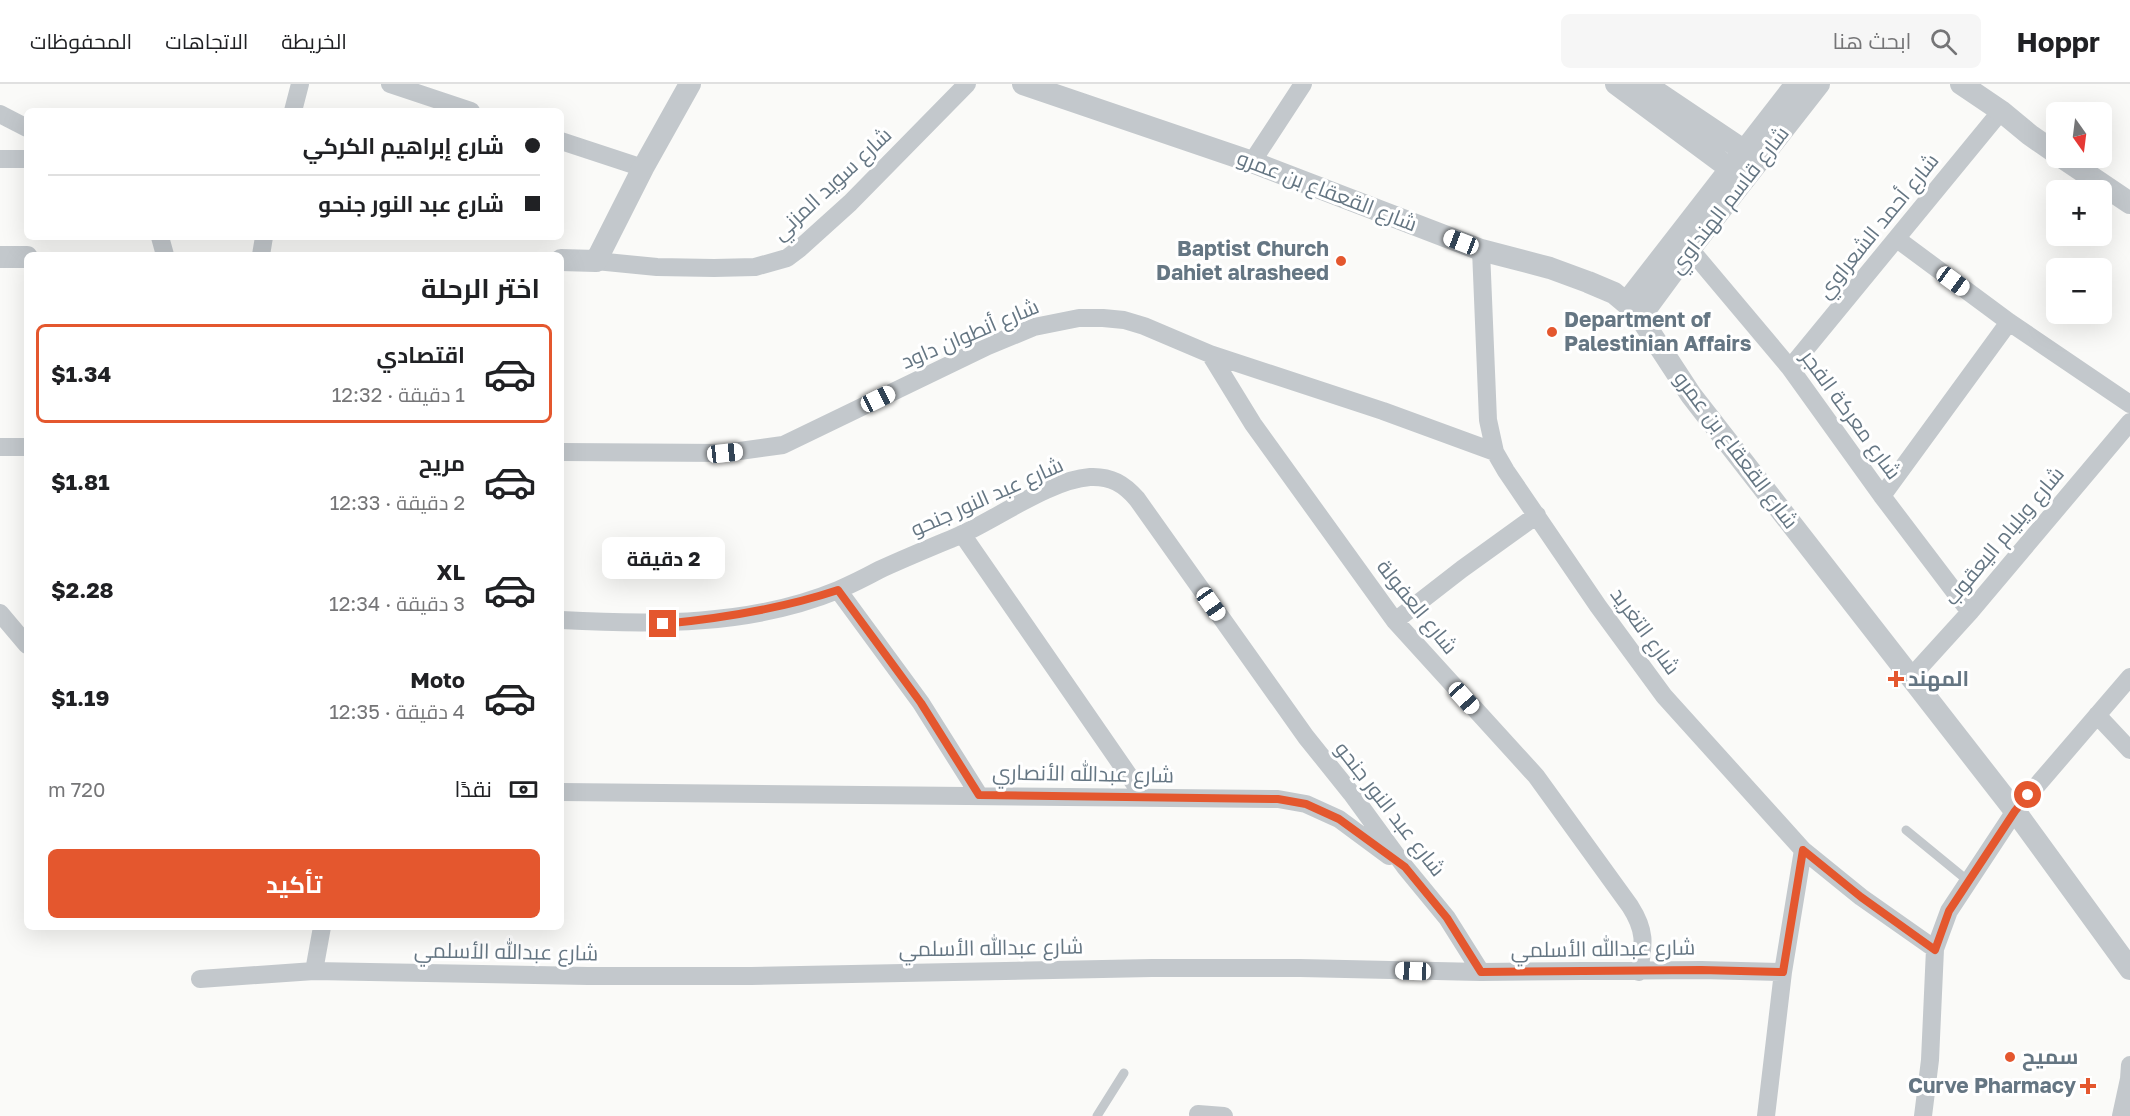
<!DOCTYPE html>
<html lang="ar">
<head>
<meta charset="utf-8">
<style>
	:root { --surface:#fff; --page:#f6f6f6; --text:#202124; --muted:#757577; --line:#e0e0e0; --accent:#e4572e }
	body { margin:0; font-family:"Golos Text",Cairo,sans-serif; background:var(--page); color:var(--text); direction:rtl; height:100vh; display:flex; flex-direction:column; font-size:22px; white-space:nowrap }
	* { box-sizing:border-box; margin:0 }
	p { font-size:20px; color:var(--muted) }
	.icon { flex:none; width:33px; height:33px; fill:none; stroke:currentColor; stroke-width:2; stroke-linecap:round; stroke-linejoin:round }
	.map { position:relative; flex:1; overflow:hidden; direction:ltr }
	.sheet { position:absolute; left:24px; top:168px; width:540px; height:678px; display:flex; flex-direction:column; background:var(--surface); border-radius:9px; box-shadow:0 6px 24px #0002; direction:rtl }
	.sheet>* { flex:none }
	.hud { position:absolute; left:24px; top:24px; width:540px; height:132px; border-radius:9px; box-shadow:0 6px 24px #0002; direction:rtl; display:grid; align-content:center; height:132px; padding:0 24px; background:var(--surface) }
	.needle { width:39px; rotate:166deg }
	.buttons { position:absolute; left:2046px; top:18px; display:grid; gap:12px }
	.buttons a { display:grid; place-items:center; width:66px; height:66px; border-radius:9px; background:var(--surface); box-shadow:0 6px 24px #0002; font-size:30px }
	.end { position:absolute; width:27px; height:27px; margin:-14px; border:8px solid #e4572e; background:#fff; box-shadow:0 0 0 3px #fff }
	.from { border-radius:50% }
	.bubble { position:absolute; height:42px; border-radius:9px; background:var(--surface); box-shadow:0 6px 24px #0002; font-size:20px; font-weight:700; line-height:42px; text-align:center; direction:rtl }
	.car { position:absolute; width:18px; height:36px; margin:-18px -9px; border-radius:8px; box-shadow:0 0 4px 2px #0007; background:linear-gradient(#fff 24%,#345 0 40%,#fff 0 76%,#345 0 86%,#fff 0) }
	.hud b { display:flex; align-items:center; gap:21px; height:57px; font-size:22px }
	.hud b+b { border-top:2px solid var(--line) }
	.hud i { width:15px; height:15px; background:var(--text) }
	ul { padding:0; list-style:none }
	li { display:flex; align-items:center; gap:18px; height:99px; margin:0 12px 9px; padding:0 12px; border:3px solid transparent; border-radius:9px }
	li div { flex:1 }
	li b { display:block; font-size:22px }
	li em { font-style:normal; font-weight:700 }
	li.selected { border-color:var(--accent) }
	li>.icon { width:54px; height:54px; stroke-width:1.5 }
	h2 { padding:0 24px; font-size:27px; line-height:72px }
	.pay { display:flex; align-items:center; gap:15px; height:66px; padding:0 24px; font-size:22px }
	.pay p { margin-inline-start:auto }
	.cta { display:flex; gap:12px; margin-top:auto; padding:12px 24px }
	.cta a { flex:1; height:69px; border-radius:9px; background:var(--accent); color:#fff; font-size:24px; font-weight:700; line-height:69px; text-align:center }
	header { display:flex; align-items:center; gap:36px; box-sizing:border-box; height:84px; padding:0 30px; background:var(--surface); border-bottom:2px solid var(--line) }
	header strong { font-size:28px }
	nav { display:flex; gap:33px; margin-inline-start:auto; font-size:21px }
	.search { width:420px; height:54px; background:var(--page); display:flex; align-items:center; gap:15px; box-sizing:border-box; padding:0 21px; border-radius:9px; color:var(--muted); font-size:22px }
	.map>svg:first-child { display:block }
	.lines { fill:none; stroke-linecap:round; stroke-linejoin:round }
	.service { stroke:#c3c8cc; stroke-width:9 }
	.minor { stroke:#c3c8cc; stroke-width:18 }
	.tertiary { stroke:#c3c8cc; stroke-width:22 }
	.route { stroke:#e4572e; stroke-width:8 }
	.poi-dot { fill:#e4572e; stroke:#fff; stroke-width:2 }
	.labels { text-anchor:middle; stroke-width:6; stroke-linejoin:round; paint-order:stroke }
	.street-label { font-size:21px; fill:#657683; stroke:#fff }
	.poi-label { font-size:21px; font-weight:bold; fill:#657683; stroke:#fff; text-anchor:start }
</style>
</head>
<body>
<header>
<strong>Hoppr</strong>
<div class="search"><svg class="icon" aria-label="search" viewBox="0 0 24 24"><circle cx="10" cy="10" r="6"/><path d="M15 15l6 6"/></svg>ابحث هنا</div>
<nav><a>الخريطة</a><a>الاتجاهات</a><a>المحفوظات</a></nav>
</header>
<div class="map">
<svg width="2130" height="1032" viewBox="0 0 2130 1032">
	<rect width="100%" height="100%" fill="#fafaf8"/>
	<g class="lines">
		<path class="service" d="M 1906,746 L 1967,796
			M 1097,1032 L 1124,989"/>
		<path class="minor" d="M 390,0 L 471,27
			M 293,27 L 300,0
			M 0,30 L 27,44
			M 561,57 L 643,84
			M 0,75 L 27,75
			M 1252,78 L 1303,0
			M 160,153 L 165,171
			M 1897,155 L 2009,238 L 2130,320
			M 1690,165 L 1790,284 L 1882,412 L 1970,528
			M 1481,166 L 1488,336 L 1495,368 L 1506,387 L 1598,522 L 1664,612 L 1803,766 L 1861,813 L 1935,865
			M 261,171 L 264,153
			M 596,177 L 657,183 L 714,184 L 755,183 L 787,174 L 799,165 L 850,119 L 967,0
			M 1210,270 L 1253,340 L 1395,537 L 1536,692 L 1630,822 C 1646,847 1644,859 1639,888
			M 1790,284 L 2001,27
			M 0,363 L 27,363
			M 561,368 L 725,369 L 783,361 L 988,262 L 1034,243 L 1079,234 L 1103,234 L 1124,236 L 1144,242 L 1210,270 L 1383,327 L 1495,368
			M 1882,412 L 2009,238
			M 962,450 L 1143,712
			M 838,506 L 921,619 L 979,711
			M 0,529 L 27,561
			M 561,536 C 653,541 751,542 838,506 C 852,500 866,493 879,486 C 905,474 932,463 958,452 C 997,435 1049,396 1090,393 C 1111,392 1124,400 1137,415 L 1306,653 L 1351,709 L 1405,783 L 1447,834 L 1481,888
			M 1395,537 L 1462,485 L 1537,431
			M 1911,593 L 1970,528 L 2130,338
			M 2097,631 L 2130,666
			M 561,708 L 1278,715 L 1306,720 L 1339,735 L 1389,772
			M 314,887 L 322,843
			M 200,895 L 314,887 L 588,892 L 751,892 L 1152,884 L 1300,884 L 1481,888 L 1701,886 L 1783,888
			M 1198,1030 L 1224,1032
			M 1766,1032 L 1783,888 L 1803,766
			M 1923,1032 L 1930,976 L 1935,865 L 1949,827 L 2015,727 L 2130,593
			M 2121,1032 L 2129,995 L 2130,981"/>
		<path class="tertiary" d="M 1023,0 L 1252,78 L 1481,166 L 1550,184 L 1588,198 L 1614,209 L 1626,219 L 1640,233 L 1691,311 L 2015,727 L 2130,885
			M 1616,0 L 1740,92
			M 1645,0 L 1755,74
			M 1961,0 L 2001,27 L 2030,51 L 2056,69
			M 2063,74 L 2130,119
			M 0,173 L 27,173
			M 561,176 L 596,177 L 643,84 L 690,0
			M 1626,219 L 1796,0
			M 1640,233 L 1690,165 L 1819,0"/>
	</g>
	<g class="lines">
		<path class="route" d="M 663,540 C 724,534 781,525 838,506 L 921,619 L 979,711 L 1278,715 L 1306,720 L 1339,735 L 1405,783 L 1447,834 L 1481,888 L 1701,886 L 1783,888 L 1803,766 L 1861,813 L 1935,866 L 1949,827 L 2015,727 L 2028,711"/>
	</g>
	<g class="poi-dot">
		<circle cx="1341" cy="177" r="6"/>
		<circle cx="1552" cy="248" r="6"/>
		<path d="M1893 586h6v6h6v6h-6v6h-6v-6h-6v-6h6z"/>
		<circle cx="2010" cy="973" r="6"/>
		<path d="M2085 993h6v6h6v6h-6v6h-6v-6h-6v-6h6z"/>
	</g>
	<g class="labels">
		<g class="street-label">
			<text transform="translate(832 100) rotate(-43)" y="7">شارع سويد المزني</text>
			<text transform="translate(1327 107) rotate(21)" y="7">شارع القعقاع بن عمرو</text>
			<text transform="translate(1729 116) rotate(-52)" y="7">شارع قاسم الهنداوي</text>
			<text transform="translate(1878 142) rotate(-51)" y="7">شارع أحمد الشعراوي</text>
			<text transform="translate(970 250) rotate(-23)" y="7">شارع أنطوان داود</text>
			<text transform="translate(1851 331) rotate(54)" y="7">شارع معركة الفجر</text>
			<text transform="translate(1736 366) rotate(53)" y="7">شارع القعقاع بن عمرو</text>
			<text transform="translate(987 413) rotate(-24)" y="7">شارع عبد النور جنحو</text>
			<text transform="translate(2004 452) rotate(-50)" y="7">شارع ويليام اليعقوب</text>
			<text transform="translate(1417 523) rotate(51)" y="7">شارع العفولة</text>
			<text transform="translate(1645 547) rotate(54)" y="7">شارع التغريد</text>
			<text transform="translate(1083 690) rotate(1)" y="7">شارع عبدالله الأنصاري</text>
			<text transform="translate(1390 725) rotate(52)" y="7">شارع عبد النور جنحو</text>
			<text transform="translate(991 864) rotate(-1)" y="7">شارع عبدالله الأسلمي</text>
			<text transform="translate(1603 865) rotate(-1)" y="7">شارع عبدالله الأسلمي</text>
			<text transform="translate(506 868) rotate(1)" y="7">شارع عبدالله الأسلمي</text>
		</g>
		<g class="poi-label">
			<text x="1329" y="172" text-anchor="end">Baptist Church<tspan x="1329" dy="24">Dahiet alrasheed</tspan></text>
			<text x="1564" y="243">Department of<tspan x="1564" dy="24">Palestinian Affairs</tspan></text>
			<text x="1908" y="602">المهند</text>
			<text x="2022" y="980">سميح</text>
			<text x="2076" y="1009" text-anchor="end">Curve Pharmacy</text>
		</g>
	</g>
</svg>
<div class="buttons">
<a><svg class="needle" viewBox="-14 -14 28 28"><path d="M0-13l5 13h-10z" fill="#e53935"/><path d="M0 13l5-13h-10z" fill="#757577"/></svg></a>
<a>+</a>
<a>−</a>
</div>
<i class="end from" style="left:2028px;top:711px"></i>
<i class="end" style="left:663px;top:540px"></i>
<div class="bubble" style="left:602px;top:453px;width:123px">2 دقيقة</div>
<i class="car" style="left:1461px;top:158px;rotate:291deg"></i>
<i class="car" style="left:1953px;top:197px;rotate:126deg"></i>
<i class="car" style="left:878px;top:315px;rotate:64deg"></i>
<i class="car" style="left:725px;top:369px;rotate:84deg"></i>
<i class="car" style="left:1211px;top:520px;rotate:145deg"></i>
<i class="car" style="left:1464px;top:614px;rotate:138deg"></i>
<i class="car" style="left:1413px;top:887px;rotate:272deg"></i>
<div class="hud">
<b><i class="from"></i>شارع إبراهيم الكركي</b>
<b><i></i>شارع عبد النور جنحو</b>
</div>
<section class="sheet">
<h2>اختر الرحلة</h2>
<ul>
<li class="selected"><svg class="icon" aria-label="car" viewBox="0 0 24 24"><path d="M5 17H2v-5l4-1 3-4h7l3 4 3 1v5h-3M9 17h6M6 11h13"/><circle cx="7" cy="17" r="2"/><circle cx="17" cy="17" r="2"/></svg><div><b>اقتصادي</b><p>1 دقيقة · 12:32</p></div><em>$1.34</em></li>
<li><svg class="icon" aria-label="car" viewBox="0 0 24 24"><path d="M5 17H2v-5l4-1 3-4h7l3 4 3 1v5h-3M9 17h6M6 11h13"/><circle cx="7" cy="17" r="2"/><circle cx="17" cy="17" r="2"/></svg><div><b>مريح</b><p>2 دقيقة · 12:33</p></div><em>$1.81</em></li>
<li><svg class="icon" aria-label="car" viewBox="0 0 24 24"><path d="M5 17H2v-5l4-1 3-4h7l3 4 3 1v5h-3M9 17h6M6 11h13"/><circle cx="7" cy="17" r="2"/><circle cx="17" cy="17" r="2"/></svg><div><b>XL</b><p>3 دقيقة · 12:34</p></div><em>$2.28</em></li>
<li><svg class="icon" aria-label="car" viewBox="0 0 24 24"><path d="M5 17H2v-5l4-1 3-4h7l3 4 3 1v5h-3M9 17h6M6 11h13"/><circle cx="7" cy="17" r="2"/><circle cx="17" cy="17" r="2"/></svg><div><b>Moto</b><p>4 دقيقة · 12:35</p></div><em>$1.19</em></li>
</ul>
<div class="pay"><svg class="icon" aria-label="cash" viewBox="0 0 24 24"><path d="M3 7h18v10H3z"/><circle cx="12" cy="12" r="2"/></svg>نقدًا<p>720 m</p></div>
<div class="cta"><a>تأكيد</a></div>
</section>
</div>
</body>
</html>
